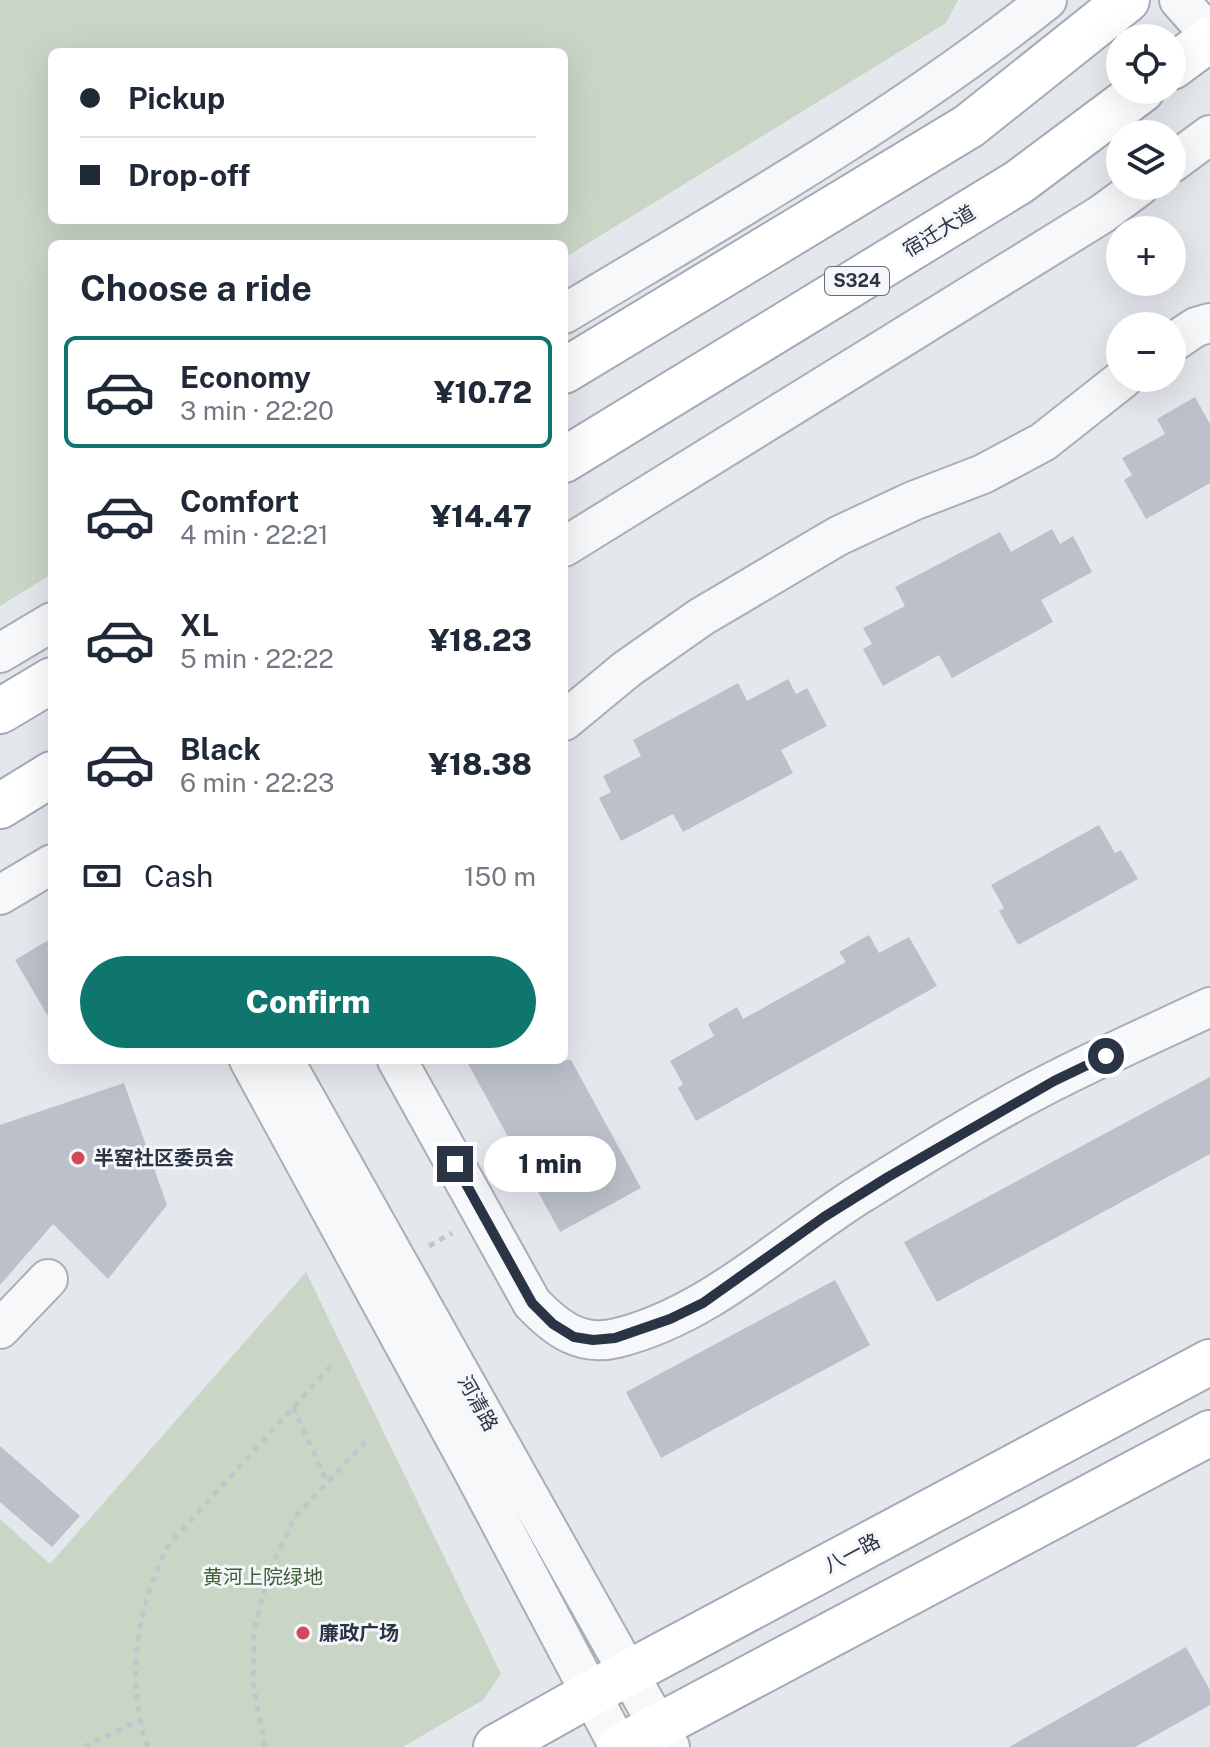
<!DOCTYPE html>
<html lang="en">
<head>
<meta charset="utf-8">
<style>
	:root { --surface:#fff; --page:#f6f6f7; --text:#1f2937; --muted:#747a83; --line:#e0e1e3; --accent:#0f766e }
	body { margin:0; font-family:"Public Sans","Noto Sans SC",sans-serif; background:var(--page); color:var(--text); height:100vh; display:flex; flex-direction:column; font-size:30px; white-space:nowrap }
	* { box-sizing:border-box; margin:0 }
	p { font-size:26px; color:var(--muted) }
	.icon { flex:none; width:44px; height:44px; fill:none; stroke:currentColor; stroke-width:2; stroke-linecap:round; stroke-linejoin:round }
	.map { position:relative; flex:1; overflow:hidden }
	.side { position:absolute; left:48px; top:240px; width:520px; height:824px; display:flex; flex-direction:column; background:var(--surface); border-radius:12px; box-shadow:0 8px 32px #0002 }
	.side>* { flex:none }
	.banner { position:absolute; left:48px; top:48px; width:520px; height:176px; border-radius:12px; box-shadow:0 8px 32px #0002; display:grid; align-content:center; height:176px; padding:0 32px; background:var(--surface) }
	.controls { position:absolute; left:1106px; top:24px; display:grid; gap:16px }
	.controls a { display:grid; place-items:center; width:80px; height:80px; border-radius:50%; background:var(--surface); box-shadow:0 8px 32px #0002; font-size:40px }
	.end { position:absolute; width:36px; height:36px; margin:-18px; border:10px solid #2b3445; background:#fff; box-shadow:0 0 0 4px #fff }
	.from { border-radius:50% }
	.bubble { position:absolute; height:56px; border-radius:28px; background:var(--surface); box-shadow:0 8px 32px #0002; font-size:26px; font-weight:800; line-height:56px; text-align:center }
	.banner b { display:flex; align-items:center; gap:28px; height:76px; font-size:30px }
	.banner b+b { border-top:2px solid var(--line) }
	.banner i { width:20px; height:20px; background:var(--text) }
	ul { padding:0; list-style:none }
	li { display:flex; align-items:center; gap:24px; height:112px; margin:0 16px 12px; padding:0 16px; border:4px solid transparent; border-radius:12px }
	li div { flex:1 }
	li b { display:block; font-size:30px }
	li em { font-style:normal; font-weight:800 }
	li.selected { border-color:var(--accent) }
	li>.icon { width:72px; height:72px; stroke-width:1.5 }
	h2 { padding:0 32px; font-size:36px; line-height:96px }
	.pay { display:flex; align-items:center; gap:20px; height:88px; padding:0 32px; font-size:30px }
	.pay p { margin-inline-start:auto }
	.cta { display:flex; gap:16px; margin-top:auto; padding:16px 32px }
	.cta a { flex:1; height:92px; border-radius:48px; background:var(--accent); color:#fff; font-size:32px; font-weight:800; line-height:92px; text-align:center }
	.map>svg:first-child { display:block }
	.green { fill:#c9d6c5; fill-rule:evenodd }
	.building { fill:#bbc0ca }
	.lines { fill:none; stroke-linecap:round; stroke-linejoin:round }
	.minor-casing { stroke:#a9aeb7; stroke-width:42 }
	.major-casing { stroke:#a3abb8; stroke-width:48 }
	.path { stroke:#c2c5cb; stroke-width:5; stroke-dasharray:6 6; stroke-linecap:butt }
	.minor { stroke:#f7f8fa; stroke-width:38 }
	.major { stroke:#fff; stroke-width:44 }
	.route { stroke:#2b3445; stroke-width:10 }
	.poi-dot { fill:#d1495b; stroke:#f4f6f9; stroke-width:3 }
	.labels { text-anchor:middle; stroke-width:6; stroke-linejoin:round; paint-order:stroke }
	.shield { fill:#f4f6f9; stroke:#676e7b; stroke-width:2 }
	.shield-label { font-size:18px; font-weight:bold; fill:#2b3445 }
	.street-label { font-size:20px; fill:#2b3445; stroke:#f4f6f9 }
	.poi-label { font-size:20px; font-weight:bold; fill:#2b3445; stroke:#f4f6f9; text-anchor:start }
	.park-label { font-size:20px; fill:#3f6138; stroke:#f4f6f9 }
</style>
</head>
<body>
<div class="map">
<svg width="1210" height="1747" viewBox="0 0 1210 1747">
	<rect width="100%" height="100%" fill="#e4e7ec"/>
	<path class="green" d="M 0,0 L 958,0 L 946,23 L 564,258 L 564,244 L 52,244 L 52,574 L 0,606 ZM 52,52 L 564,52 L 564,220 L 52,220 Z
		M 306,1272 L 501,1674 L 483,1700 L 403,1747 L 0,1747 L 0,1519 L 50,1564 Z"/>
	<path class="building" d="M 1195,397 L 1210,424 L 1210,483 L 1146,519 L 1124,480 L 1132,475 L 1122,458 L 1165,434 L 1157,419 Z
		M 1052,529 L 1060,544 L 1073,536 L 1092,572 L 1041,600 L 1053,622 L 952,678 L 939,655 L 883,686 L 863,649 L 872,644 L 863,628 L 905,606 L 895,587 L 1000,532 L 1011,552 Z
		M 788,679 L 796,694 L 807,688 L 827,726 L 781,750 L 793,773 L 683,832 L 673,814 L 621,841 L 599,798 L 611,792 L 603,776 L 641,756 L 633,740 L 738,683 L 747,701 Z
		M 1099,825 L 1115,853 L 1121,850 L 1138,879 L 1018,945 L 999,911 L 1004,908 L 991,885 Z
		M 869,935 L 879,953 L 909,937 L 937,986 L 696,1121 L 678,1088 L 683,1084 L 670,1061 L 714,1036 L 708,1024 L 737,1007 L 743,1019 L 846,962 L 839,952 Z
		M 52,938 L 52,1023 L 15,960 Z
		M 466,1060 L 571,1060 L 641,1188 L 560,1232 Z
		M 1210,1077 L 1210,1154 L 937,1302 L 904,1242 Z
		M 124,1083 L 167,1205 L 108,1279 L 53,1224 L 0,1285 L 0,1125 Z
		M 835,1280 L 870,1345 L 661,1458 L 626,1392 Z
		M 0,1446 L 80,1516 L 52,1547 L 0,1502 Z
		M 1186,1647 L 1210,1690 L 1210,1705 L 1135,1747 L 1009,1747 Z"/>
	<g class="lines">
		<defs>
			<path id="minor" d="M 1179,0 L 1210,35
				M 1172,163 L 1210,135
				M 564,314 C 729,215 896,120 1047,0
				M 1172,343 L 1196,327 L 1210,323
				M 564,547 L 1102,214 L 1140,186
				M 0,653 L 52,622
				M 564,721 L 627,669 L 701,617 L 838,536 L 913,501 L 983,474 L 1043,442 L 1124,378
				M 0,895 L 52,864
				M 249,1060 L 473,1471 L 619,1747
				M 284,1060 L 670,1747
				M 397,1060 L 532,1303 C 556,1328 580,1347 617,1338 C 710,1315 782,1243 862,1193 C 923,1155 992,1112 1056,1080 C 1107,1054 1159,1031 1210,1007
				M 0,1329 L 48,1279"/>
			<path id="major" d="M 1172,67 L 1210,39
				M 564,371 L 969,126 L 1127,0
				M 564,460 L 1019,182 L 1142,90
				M 0,711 L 52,680
				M 0,806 L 52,774
				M 496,1747 L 617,1679 L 1210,1362
				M 619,1747 L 1210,1433"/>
		</defs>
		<use href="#minor" class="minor-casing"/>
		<use href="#major" class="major-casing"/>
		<path class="path" d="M 429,1246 L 452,1233
			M 293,1407 L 327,1482
			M 84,1747 L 139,1720
			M 148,1747 C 124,1683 137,1603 170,1543 L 330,1367
			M 265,1747 L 253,1685 L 254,1630 L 269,1572 L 295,1517 L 369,1438"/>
		<use href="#minor" class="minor"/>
		<use href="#major" class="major"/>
	</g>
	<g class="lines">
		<path class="route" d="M 455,1164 L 532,1303 L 553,1324 L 574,1337 L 593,1340 L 615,1338 L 670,1319 L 703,1303 L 824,1217 L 888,1177 L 1054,1081 L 1106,1056"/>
	</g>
	<g class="poi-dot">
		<circle cx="78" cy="1158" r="8"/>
		<circle cx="303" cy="1633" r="8"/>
	</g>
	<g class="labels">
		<rect class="shield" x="825" y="267" width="64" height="28" rx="6"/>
		<g class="shield-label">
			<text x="857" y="287">S324</text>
		</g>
		<g class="street-label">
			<text transform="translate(939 231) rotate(-31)" y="7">宿迁大道</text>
			<text transform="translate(478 1403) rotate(61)" y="7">河清路</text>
			<text transform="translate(852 1553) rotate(-28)" y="7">八一路</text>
		</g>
		<g class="poi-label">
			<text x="94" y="1165">半窑社区委员会</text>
			<text x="319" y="1640">廉政广场</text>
		</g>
		<g class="park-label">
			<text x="263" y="1584">黄河上院绿地</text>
		</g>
	</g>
</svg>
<div class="controls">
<a><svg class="icon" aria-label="locate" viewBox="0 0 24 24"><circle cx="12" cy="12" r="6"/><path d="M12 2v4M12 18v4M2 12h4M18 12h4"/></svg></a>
<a><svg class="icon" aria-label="layers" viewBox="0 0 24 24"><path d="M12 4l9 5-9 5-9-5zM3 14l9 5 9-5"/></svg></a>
<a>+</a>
<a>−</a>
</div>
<i class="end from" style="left:1106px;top:1056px"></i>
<i class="end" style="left:455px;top:1164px"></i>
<div class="bubble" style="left:484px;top:1136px;width:132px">1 min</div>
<div class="banner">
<b><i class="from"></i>Pickup</b>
<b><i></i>Drop-off</b>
</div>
<section class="side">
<h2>Choose a ride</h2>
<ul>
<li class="selected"><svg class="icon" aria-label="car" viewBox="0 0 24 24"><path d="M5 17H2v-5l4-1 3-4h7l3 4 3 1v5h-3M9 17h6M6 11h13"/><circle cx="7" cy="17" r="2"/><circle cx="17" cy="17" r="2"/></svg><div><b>Economy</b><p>3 min · 22:20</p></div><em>¥10.72</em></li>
<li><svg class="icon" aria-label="car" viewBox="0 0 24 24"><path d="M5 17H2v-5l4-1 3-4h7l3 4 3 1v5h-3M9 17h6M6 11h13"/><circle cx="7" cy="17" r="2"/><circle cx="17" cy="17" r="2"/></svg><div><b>Comfort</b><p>4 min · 22:21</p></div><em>¥14.47</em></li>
<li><svg class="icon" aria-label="car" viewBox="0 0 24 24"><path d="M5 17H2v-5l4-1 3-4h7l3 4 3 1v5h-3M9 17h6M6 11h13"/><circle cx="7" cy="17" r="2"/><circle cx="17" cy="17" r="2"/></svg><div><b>XL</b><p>5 min · 22:22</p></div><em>¥18.23</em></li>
<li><svg class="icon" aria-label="car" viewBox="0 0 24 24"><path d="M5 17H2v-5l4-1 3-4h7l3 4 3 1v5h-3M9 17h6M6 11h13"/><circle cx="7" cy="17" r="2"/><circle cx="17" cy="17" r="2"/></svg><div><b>Black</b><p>6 min · 22:23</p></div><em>¥18.38</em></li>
</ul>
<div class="pay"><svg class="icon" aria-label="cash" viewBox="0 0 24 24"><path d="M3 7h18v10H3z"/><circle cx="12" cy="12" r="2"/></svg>Cash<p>150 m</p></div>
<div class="cta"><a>Confirm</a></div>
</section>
</div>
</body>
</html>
